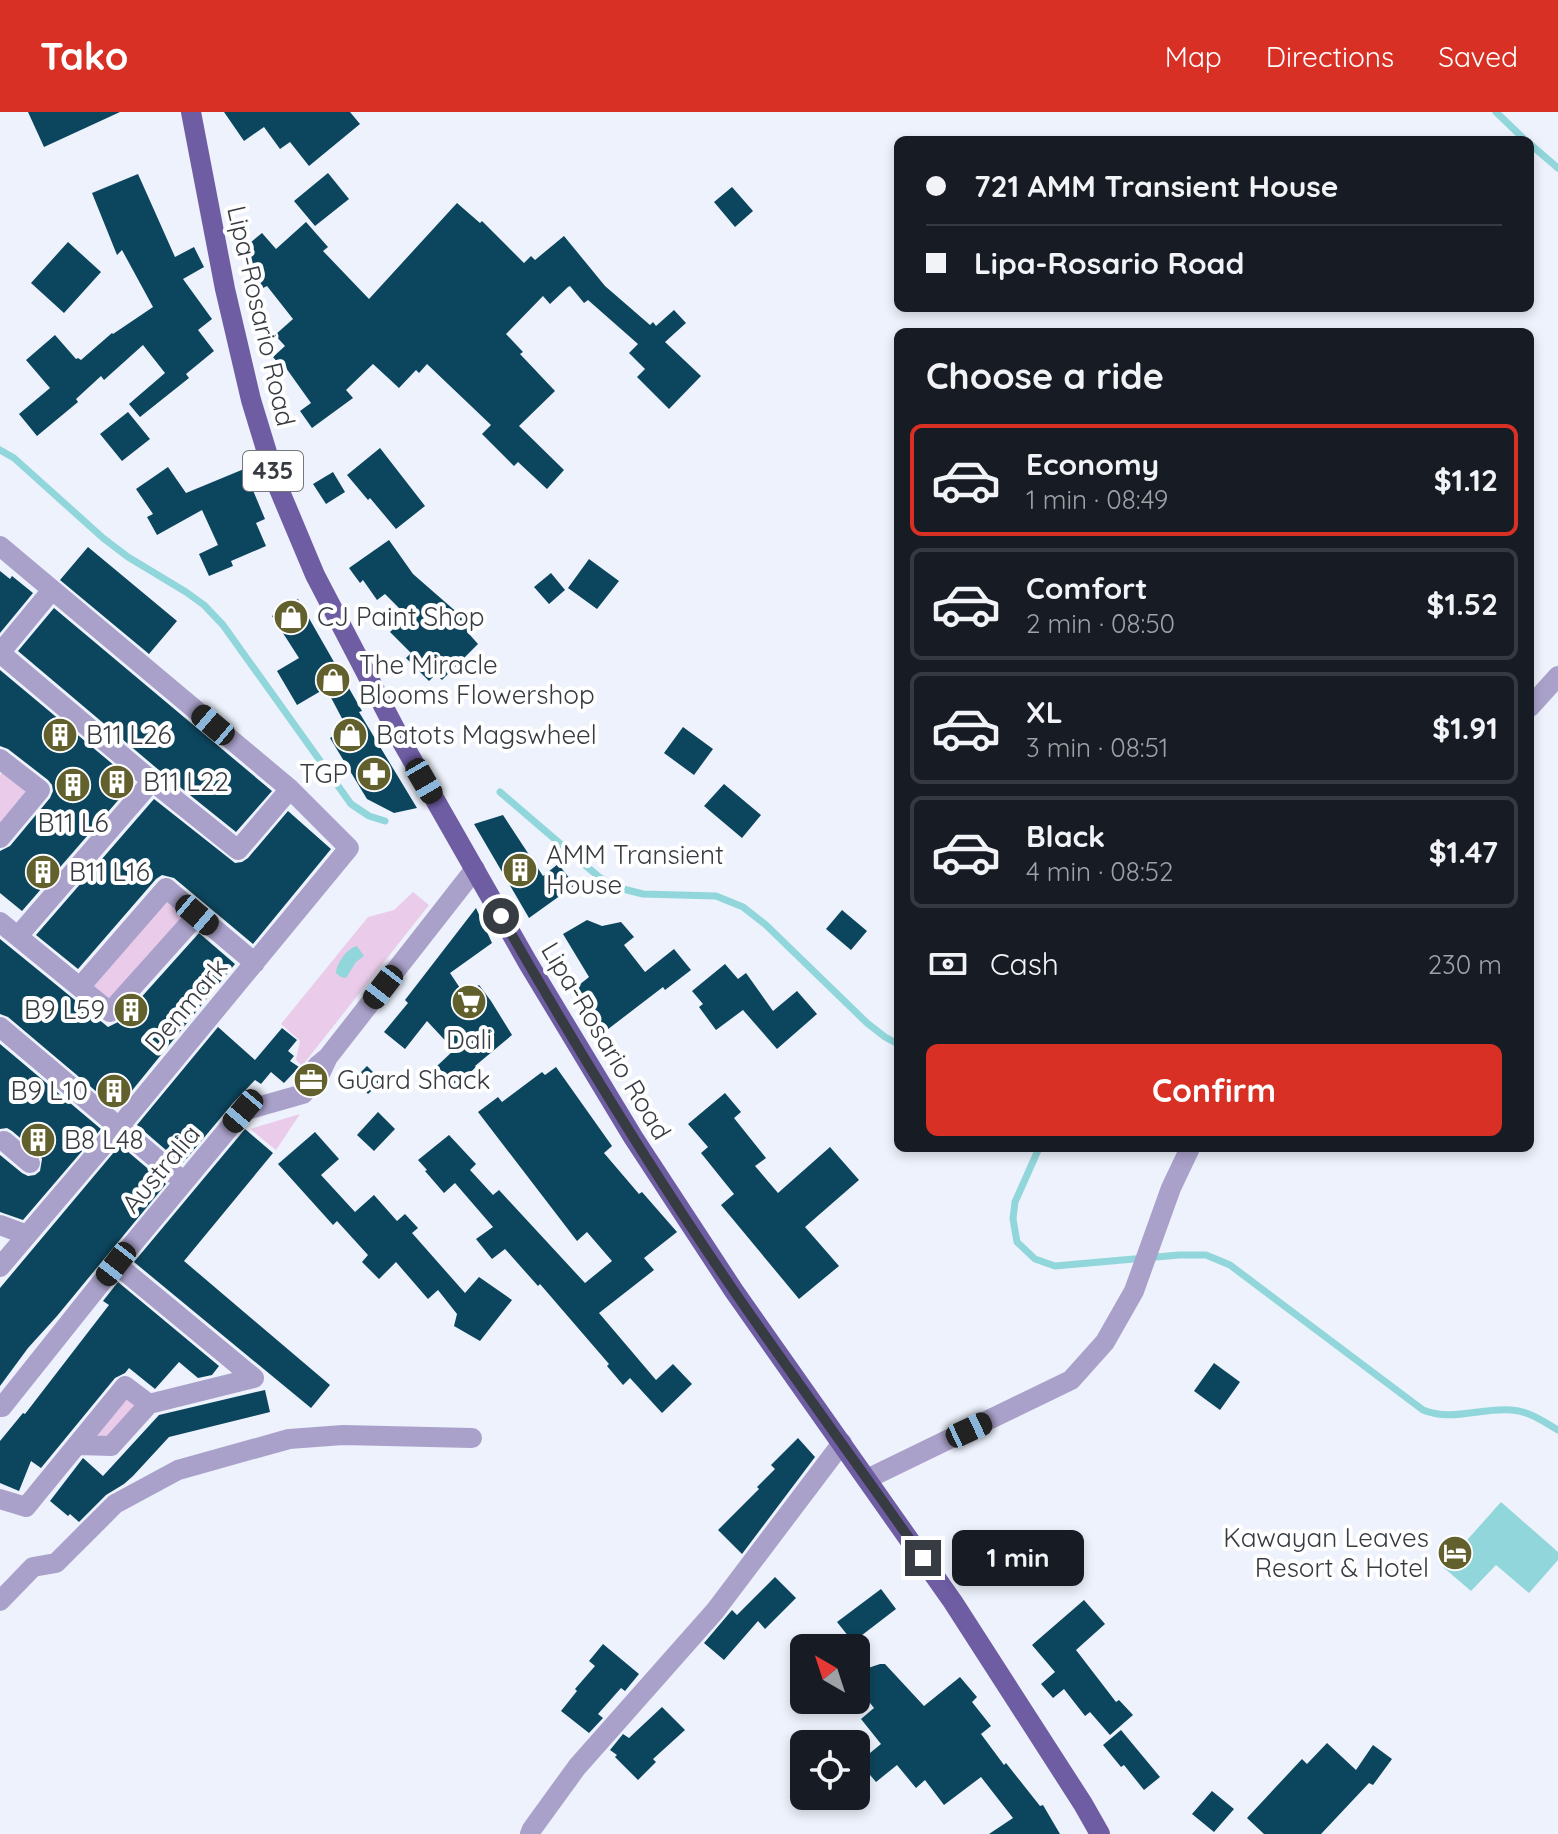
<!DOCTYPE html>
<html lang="en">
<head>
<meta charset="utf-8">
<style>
	:root { --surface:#171b24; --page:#20242c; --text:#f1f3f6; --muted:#9ea1a6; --line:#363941; --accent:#d93025 }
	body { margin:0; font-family:Quicksand,sans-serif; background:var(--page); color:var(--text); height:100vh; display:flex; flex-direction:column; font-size:30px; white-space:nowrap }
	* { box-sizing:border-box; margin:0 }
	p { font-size:26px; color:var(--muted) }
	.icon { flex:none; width:44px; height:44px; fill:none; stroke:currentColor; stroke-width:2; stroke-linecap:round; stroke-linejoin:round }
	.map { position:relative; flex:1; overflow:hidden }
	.details { position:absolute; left:894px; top:216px; width:640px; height:824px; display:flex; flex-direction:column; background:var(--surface); border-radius:12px; box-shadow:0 4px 12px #0003 }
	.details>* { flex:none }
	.guide { position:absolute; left:894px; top:24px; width:640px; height:176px; border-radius:12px; box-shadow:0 4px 12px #0003; display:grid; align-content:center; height:176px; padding:0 32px; background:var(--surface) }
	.needle { width:52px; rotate:321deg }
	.buttons { position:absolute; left:790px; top:1522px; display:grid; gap:16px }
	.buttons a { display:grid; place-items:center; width:80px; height:80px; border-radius:12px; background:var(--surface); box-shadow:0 4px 12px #0003; font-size:40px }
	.end { position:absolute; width:36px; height:36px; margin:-18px; border:10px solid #373b42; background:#fff; box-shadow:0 0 0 4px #fff }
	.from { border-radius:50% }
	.bubble { position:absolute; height:56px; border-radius:12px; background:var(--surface); box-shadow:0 4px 12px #0003; font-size:26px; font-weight:700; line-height:56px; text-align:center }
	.car { position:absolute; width:24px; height:48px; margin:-24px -12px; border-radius:10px; box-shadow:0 0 6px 2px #0007; background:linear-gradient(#222 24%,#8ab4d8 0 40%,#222 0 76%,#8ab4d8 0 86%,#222 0) }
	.guide b { display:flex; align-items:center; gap:28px; height:76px; font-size:30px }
	.guide b+b { border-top:2px solid var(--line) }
	.guide i { width:20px; height:20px; background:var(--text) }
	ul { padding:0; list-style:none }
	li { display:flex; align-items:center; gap:24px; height:112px; margin:0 16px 12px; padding:0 16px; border:4px solid var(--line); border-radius:12px }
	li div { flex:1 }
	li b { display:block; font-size:30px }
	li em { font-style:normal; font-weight:700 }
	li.selected { border-color:var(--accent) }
	li>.icon { width:72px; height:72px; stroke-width:1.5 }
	h2 { padding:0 32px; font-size:36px; line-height:96px }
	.pay { display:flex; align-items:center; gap:20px; height:88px; padding:0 32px; font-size:30px }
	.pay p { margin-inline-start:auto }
	.cta { display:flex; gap:16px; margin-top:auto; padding:16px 32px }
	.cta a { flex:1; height:92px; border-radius:12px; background:var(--accent); color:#fff; font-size:32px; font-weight:700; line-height:92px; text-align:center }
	header { display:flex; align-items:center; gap:48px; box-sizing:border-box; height:112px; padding:0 40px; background:var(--accent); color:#fff }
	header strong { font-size:38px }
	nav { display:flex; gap:44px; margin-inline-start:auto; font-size:28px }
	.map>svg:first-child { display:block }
	.green { fill:#eaccea }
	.water { fill:#91d6db }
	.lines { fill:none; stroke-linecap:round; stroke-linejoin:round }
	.stream { stroke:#91d6db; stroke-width:7 }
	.building { fill:#0c465e }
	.street { stroke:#aaa1ca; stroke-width:20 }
	.primary { stroke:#6f5da4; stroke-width:20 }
	.route { stroke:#373b42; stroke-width:10 }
	.labels { text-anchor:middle; stroke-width:8; stroke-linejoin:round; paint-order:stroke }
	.shield { fill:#fff; stroke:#73767b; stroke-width:2 }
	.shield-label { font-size:24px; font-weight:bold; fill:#373b42 }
	.street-label { font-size:26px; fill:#373b42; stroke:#fff }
	.poi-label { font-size:26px; fill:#373b42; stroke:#fff; text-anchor:start }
</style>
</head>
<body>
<header>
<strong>Tako</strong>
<nav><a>Map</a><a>Directions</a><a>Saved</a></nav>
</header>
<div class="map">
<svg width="1558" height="1722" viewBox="0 0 1558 1722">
	<rect width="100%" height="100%" fill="#edf2fc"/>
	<path class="green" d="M 8,653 L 40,678 L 0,726 L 0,663 Z
		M 166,776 L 197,803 L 110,900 L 80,875 Z
		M 413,780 L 429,793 L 302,954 L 296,948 L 300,929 L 281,912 L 368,805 L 394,798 Z
		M 300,1002 L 276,1038 L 250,1017 Z
		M 125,1274 L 149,1292 L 111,1334 L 79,1333 Z"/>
	<path class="water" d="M 357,834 L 364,844 L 356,850 L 346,866 L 341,865 L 336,861 C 337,851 347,836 357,834 Z
		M 1501,1390 L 1558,1440 L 1558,1448 L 1529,1481 L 1496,1453 L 1471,1479 L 1443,1455 Z"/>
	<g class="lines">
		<path class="stream" d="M 1496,0 L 1525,28
			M 1530,32 L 1558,56
			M 0,338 L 14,346 L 103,426 L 128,445 L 186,480 L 204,493 L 223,513 L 351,692 L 369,704 L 385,709
			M 500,680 L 599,765 L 619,776 L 643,782 L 716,784 L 743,795 L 766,813 L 867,911 L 885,925 L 898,932
			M 1039,1036 L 1015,1090 L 1013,1107 L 1017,1130 L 1035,1147 L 1055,1154 L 1179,1143 L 1206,1143 L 1230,1153 L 1423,1298 C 1452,1310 1482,1295 1512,1298 C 1529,1299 1544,1310 1558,1318"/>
	</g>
	<path class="building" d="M 28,0 L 120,0 L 44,35 Z
		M 224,0 L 350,0 L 360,12 L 309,54 L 290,30 L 280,37 L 264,15 L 244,29 Z
		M 328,61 L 349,87 L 315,114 L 294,89 Z
		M 138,62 L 175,145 L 194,135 L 204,155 L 183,167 L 212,207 L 198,218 L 214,239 L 186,262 L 189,266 L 140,305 L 129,292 L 165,261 L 143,233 L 104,268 L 101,264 L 76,287 L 78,290 L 37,324 L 19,302 L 50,276 L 26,248 L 55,223 L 76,247 L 78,246 L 81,248 L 112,221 L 113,222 L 153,195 L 122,138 L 117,143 L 92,81 Z
		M 732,75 L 753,99 L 735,115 L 714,90 Z
		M 457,91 L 480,111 L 482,109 L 524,151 L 531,144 L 535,148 L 564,124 L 605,174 L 650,213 L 653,210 L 656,214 L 674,198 L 686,211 L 665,230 L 701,264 L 669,297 L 637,265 L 645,257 L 629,241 L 638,232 L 588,188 L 584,191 L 570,174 L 568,175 L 550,192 L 543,184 L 506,222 L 523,240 L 520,242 L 555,279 L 519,314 L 564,358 L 547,377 L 518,350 L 514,354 L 482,322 L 491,313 L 427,252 L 419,261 L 416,258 L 399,276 L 373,252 L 346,278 L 353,286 L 312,316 L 300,299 L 311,291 L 286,256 L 284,258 L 273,245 L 285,234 L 275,223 L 293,207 L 267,174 L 263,176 L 255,167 L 245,135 L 262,121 L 276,137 L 306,110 L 328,135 L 323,139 L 369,187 Z
		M 68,130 L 101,160 L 64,201 L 31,171 Z
		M 128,300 L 150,327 L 122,349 L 100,322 Z
		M 380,336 L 425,394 L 396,417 L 370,386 L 368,388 L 347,363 Z
		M 168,355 L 186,381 L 244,357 L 265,407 L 256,411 L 266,434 L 231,449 L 233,454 L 209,464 L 199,442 L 218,433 L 202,398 L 157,423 L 147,405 L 153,402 L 136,377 Z
		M 333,360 L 345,380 L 326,392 L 313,372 Z
		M 389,428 L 413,462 L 476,517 L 470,523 L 478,532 L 442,568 L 436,562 L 429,569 L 406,546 L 411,541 L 390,520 L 407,504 L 385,482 L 377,488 L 363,468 L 360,471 L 349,456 Z
		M 88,435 L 177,509 L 149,542 L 60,468 Z
		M 589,447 L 619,469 L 597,497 L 568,476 Z
		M 0,459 L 10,467 L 12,464 L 33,481 L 0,521 Z
		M 551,461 L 565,478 L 549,492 L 534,475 Z
		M 298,487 L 362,599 L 359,600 L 417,696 L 394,701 L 367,687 L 330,626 L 347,616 L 326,576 L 297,593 L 277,559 L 299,546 L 272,504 Z
		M 54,496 L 272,679 L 236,720 L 160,659 L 18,539 Z
		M 0,558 L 134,670 L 22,799 L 0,781 L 0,739 L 10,734 L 50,686 L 53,679 L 52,673 L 48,668 L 8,637 L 0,634 Z
		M 683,615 L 713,637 L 694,663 L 664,641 Z
		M 724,672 L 761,703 L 742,726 L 704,694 Z
		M 154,687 L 235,751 L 242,750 L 248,746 L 288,699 L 331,737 L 253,832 L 174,766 L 162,763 L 156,767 L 78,857 L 36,823 Z
		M 503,703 L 543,764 L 558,752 L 575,773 L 529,806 L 474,712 Z
		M 476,796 L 492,831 L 450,861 L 464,882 L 479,873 L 491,889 L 512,923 L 475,954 L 476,955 L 456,974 L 437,954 L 454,938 L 427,909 L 405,937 L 384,920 L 408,891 L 405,888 Z
		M 842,798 L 867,819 L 851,838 L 826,817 Z
		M 587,808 L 602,814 L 621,810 L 634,825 L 624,833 L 645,860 L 674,837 L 691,858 L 665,878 L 663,875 L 603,921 L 587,900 L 590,897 L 574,877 L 589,865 L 563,822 Z
		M 199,821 L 235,852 L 117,997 L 8,905 L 0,902 L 0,827 L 108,915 L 120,909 Z
		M 725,852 L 738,867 L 746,861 L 773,899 L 797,879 L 817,902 L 777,937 L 743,898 L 716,918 L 699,895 L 703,892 L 692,879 Z
		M 218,915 L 255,948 L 282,916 L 297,928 L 288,939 L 294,944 L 290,949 L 299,955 L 284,971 L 271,960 L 261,972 L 255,968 L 233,991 L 182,1052 L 137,1013 Z
		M 0,932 L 101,1017 L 23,1108 L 0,1100 L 0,1043 L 22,1061 L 28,1064 L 35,1063 L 40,1059 L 42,1047 L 38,1041 L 12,1019 L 7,1016 L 0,1017 Z
		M 367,954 L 382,969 L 368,982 L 354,967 Z
		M 556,955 L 612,1034 L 604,1041 L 639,1082 L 642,1080 L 677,1120 L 644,1146 L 654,1158 L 599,1201 L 656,1268 L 673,1252 L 692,1272 L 662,1301 L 630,1266 L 623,1273 L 607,1254 L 609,1252 L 540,1172 L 538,1174 L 505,1137 L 492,1147 L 476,1127 L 493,1115 L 455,1071 L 444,1081 L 425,1059 L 427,1058 L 418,1048 L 449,1023 L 476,1052 L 470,1058 L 493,1083 L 499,1078 L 585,1171 L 612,1149 L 587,1120 L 577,1129 L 478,1000 L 498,985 L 502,990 L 542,960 L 545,963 Z
		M 725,981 L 741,1000 L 734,1006 L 766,1046 L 755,1054 L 778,1081 L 830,1035 L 859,1068 L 805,1115 L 839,1154 L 799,1187 L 721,1093 L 734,1082 L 701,1041 L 708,1035 L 688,1012 Z
		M 378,1000 L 395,1017 L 374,1039 L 357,1023 Z
		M 245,1017 L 273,1041 L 184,1149 L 330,1273 L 311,1296 L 134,1150 Z
		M 315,1020 L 339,1047 L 321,1063 L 355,1100 L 374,1083 L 397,1109 L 405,1102 L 418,1116 L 412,1121 L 465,1181 L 479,1165 L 512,1188 L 480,1229 L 454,1214 L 457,1202 L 438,1178 L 428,1187 L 396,1150 L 379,1167 L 362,1150 L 368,1143 L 337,1109 L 333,1113 L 278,1052 Z
		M 120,1033 L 166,1072 L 57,1204 L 28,1236 L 0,1274 L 0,1176 Z
		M 118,1170 L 219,1254 L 212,1263 L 198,1266 L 179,1250 L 155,1277 L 129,1256 L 125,1261 L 115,1266 L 41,1356 L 31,1349 L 19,1379 L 0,1371 L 0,1329 L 23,1301 L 25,1302 L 109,1193 L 103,1189 Z
		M 1214,1251 L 1240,1270 L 1220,1298 L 1194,1279 Z
		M 265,1278 L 270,1300 L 169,1325 L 133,1364 L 124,1372 L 106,1383 L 79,1410 L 70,1402 L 68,1404 L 50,1389 L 83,1346 L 103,1364 L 159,1303 Z
		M 798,1326 L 815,1345 L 742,1442 L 718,1418 L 759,1377 L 757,1375 L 775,1357 L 771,1353 Z
		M 775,1465 L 796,1486 L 765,1517 L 758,1509 L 724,1548 L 704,1531 L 732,1498 L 737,1503 Z
		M 881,1477 L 896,1497 L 853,1530 L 837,1510 Z
		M 1084,1488 L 1105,1512 L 1076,1538 L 1116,1590 L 1119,1588 L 1133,1603 L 1110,1623 L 1090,1600 L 1085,1604 L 1064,1577 L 1053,1586 L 1041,1572 L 1055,1560 L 1032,1533 Z
		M 603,1532 L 639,1562 L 625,1579 L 621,1576 L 598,1602 L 603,1606 L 589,1621 L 561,1599 L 577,1579 L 575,1577 L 595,1554 L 589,1549 Z
		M 880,1552 L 885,1552 L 924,1594 L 960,1565 L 977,1585 L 972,1590 L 991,1614 L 981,1622 L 1004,1653 L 1006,1651 L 1040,1694 L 1043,1693 L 1060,1722 L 989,1722 L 1013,1706 L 981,1665 L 944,1693 L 925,1668 L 916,1676 L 897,1653 L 876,1670 L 859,1650 L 881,1632 L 861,1607 L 874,1596 L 856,1573 L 856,1560 Z
		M 662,1595 L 685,1618 L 653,1647 L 656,1650 L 638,1668 L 615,1645 L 617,1643 L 610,1638 L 623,1622 L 629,1626 Z
		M 1121,1618 L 1160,1665 L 1144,1678 L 1124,1653 L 1121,1655 L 1103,1633 Z
		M 1327,1631 L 1356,1658 L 1373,1633 L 1392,1647 L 1373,1673 L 1369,1671 L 1321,1722 L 1264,1722 L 1247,1706 L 1302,1647 L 1307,1652 Z
		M 1212,1679 L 1234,1697 L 1214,1720 L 1192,1702 Z"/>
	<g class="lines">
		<path class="street" d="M 0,434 L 290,677 L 349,736 L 119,1015 L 0,1155
			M 52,478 L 0,541 L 152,669 L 238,738 L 290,677
			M 1530,595 L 1558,564
			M 0,647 L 40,678 L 0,726
			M 0,810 L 110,900 L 197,803
			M 18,824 L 152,669
			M 80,875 L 166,776 L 255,851
			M 0,915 L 184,1070
			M 317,954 L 328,945 L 475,757
			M 4,1029 L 30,1051
			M 0,1113 L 27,1123
			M 0,1295 L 2,1295 L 116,1152 L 243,999 L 303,982 L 320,962 L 328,945
			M 79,1333 L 111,1334 L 149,1292 L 254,1266 L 116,1152
			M 867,1367 L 1071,1268 L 1105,1230 L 1134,1179 L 1171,1076 L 1190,1036
			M 0,1387 L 26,1395 L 125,1274 L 149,1292
			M 0,1489 L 33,1455 L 56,1451 L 115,1392 L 178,1358 L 289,1327 L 343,1323 L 472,1326
			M 530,1722 L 532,1717 L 577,1655 L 715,1499 L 842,1331"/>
		<path class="primary" d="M 191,0 L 225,177 L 251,288 L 276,370 L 315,463 L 402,630 L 528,851 L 633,1025 L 734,1179 L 953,1490 L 1083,1692 L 1100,1722"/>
	</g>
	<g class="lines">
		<path class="route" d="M 501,804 C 574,932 651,1058 734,1179 C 796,1269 861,1357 923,1446"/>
	</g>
	<defs>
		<symbol id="shop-disc" viewBox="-11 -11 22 22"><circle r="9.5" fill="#62612e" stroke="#fff"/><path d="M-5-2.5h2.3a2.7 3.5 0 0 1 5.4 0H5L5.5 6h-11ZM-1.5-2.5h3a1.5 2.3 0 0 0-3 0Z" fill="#fff"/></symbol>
		<symbol id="building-disc" viewBox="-11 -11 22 22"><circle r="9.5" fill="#62612e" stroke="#fff"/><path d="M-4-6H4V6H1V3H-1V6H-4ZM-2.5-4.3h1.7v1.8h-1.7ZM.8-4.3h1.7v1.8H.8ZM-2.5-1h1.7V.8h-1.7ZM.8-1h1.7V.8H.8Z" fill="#fff"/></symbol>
		<symbol id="pharmacy-disc" viewBox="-11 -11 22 22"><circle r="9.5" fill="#62612e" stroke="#fff"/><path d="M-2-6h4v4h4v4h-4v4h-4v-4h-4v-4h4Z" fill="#fff"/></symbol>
		<symbol id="supermarket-disc" viewBox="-11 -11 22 22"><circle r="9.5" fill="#62612e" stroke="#fff"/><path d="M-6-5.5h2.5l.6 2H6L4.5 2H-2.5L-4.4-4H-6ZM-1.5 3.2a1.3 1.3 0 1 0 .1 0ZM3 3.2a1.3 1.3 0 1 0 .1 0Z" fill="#fff"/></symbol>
		<symbol id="office-disc" viewBox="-11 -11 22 22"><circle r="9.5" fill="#62612e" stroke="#fff"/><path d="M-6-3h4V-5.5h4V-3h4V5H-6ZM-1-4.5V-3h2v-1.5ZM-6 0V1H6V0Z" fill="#fff"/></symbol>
		<symbol id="hotel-disc" viewBox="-11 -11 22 22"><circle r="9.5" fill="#62612e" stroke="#fff"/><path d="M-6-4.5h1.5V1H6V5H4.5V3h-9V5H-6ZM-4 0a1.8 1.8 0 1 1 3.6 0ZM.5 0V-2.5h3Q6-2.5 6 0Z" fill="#fff"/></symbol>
	</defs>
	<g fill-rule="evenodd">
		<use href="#shop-disc" x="271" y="485" width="40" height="40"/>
		<use href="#shop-disc" x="313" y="548" width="40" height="40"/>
		<use href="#building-disc" x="40" y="603" width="40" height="40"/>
		<use href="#shop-disc" x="330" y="603" width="40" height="40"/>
		<use href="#pharmacy-disc" x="354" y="642" width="40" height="40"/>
		<use href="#building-disc" x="97" y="650" width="40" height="40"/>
		<use href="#building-disc" x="53" y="653" width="40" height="40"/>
		<use href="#building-disc" x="500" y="738" width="40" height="40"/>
		<use href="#building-disc" x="23" y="740" width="40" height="40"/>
		<use href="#supermarket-disc" x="449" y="870" width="40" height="40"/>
		<use href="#building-disc" x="111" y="878" width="40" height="40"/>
		<use href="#office-disc" x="291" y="948" width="40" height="40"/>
		<use href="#building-disc" x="94" y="959" width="40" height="40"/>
		<use href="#building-disc" x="18" y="1008" width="40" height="40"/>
		<use href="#hotel-disc" x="1435" y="1421" width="40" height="40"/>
	</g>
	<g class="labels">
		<rect class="shield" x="243" y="339" width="60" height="40" rx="6"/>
		<g class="shield-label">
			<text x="273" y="367">435</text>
		</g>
		<g class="street-label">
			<text transform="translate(261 204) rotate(77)" y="9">Lipa-Rosario Road</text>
			<text transform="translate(186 893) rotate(-50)" y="9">Denmark</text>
			<text transform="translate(606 929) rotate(59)" y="9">Lipa-Rosario Road</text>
			<text transform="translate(161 1057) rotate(-50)" y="9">Australia</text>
		</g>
		<g class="poi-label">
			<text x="317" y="514">CJ Paint Shop</text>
			<text x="359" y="562">The Miracle<tspan x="359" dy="30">Blooms Flowershop</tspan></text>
			<text x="86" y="632">B11 L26</text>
			<text x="376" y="632">Batots Magswheel</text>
			<text x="348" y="671" text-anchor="end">TGP</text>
			<text x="143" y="679">B11 L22</text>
			<text x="73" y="720" text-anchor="middle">B11 L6</text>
			<text x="546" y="752">AMM Transient<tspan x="546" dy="30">House</tspan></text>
			<text x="69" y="769">B11 L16</text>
			<text x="105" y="907" text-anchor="end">B9 L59</text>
			<text x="469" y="937" text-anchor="middle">Dali</text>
			<text x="337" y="977">Guard Shack</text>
			<text x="88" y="988" text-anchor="end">B9 L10</text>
			<text x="64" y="1037">B8 L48</text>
			<text x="1429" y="1435" text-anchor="end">Kawayan Leaves<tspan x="1429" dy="30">Resort &amp; Hotel</tspan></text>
		</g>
	</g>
</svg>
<div class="buttons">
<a><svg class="needle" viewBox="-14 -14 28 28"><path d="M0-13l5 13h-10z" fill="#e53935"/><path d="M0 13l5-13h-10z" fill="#9ea1a6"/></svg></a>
<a><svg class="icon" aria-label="locate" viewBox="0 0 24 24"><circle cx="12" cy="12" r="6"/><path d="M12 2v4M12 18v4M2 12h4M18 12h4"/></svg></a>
</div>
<i class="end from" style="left:501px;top:804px"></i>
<i class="end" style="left:923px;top:1446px"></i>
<div class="bubble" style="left:952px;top:1418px;width:132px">1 min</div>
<i class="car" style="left:213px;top:613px;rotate:310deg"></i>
<i class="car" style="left:424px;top:669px;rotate:150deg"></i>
<i class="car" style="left:197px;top:803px;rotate:130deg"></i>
<i class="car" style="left:383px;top:875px;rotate:218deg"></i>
<i class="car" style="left:243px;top:999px;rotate:220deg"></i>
<i class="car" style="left:116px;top:1152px;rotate:218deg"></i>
<i class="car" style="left:969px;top:1318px;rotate:65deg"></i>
<div class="guide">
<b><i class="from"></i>721 AMM Transient House</b>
<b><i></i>Lipa-Rosario Road</b>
</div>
<section class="details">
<h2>Choose a ride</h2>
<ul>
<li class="selected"><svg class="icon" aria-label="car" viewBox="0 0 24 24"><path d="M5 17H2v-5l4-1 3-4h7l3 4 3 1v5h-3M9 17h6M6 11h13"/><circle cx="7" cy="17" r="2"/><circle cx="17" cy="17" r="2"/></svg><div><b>Economy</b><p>1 min · 08:49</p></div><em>$1.12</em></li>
<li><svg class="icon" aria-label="car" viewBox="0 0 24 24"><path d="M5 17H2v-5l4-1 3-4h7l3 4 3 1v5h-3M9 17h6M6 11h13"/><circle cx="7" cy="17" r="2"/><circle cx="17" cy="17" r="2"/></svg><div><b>Comfort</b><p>2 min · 08:50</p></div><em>$1.52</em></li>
<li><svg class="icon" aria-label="car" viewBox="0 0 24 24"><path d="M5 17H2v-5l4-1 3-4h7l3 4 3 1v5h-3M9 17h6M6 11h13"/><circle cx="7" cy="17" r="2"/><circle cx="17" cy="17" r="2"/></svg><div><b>XL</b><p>3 min · 08:51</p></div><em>$1.91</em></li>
<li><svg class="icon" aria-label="car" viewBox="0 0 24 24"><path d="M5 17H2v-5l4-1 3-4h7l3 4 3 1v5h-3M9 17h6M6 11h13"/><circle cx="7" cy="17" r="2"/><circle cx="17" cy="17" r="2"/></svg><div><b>Black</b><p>4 min · 08:52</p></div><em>$1.47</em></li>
</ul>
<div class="pay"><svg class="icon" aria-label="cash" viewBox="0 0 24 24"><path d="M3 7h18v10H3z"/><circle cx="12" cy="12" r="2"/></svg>Cash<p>230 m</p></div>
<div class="cta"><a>Confirm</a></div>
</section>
</div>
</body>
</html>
